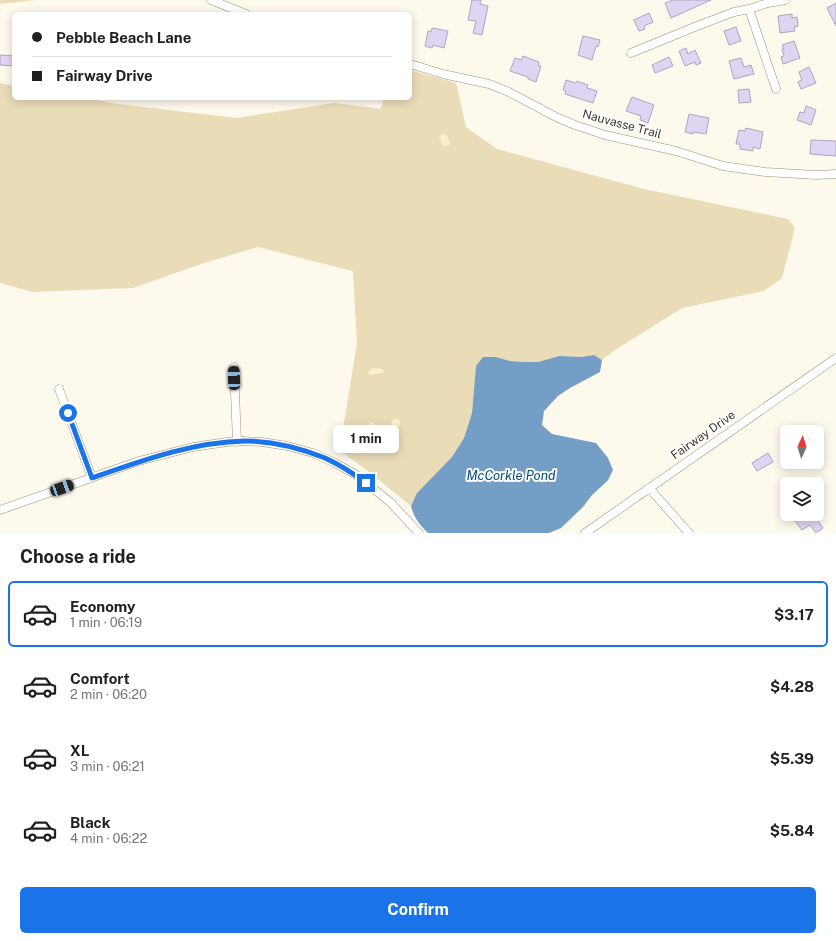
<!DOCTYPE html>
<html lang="en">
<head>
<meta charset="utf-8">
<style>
	:root { --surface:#fff; --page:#f6f6f6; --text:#202124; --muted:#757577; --line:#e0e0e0; --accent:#1a73e8 }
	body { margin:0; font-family:"Public Sans",sans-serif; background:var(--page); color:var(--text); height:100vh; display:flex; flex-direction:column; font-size:15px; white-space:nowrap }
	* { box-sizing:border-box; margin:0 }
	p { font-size:13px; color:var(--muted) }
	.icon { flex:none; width:22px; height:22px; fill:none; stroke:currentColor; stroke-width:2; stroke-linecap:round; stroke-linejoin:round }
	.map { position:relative; height:533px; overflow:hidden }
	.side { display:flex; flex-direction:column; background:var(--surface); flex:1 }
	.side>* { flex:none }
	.hud { position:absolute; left:12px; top:12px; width:400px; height:88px; border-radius:6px; box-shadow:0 2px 10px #0003; display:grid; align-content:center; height:88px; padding:0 20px; background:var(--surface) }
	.needle { width:26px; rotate:4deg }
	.tools { position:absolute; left:780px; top:425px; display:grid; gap:8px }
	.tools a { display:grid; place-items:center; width:44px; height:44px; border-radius:6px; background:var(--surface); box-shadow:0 2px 10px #0003; font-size:20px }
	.end { position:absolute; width:18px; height:18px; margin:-9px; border:5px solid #1a73e8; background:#fff; box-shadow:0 0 0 2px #fff }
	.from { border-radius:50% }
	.bubble { position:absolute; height:28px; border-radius:6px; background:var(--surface); box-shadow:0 2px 10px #0003; font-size:13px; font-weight:700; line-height:28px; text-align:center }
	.car { position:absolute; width:12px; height:24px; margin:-12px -6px; border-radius:5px; box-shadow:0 0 3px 1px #0007; background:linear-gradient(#222 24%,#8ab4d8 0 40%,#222 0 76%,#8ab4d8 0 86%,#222 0) }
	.hud b { display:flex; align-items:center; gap:14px; height:38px; font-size:15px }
	.hud b+b { border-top:1px solid var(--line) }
	.hud i { width:10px; height:10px; background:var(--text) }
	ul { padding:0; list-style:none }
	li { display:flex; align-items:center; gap:12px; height:66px; margin:0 8px 6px; padding:0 12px; border:2px solid transparent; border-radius:6px }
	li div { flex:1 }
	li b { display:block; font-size:15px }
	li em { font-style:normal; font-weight:700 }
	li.selected { border-color:var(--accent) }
	li>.icon { width:36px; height:36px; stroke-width:1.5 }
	h2 { padding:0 20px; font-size:18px; line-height:48px }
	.cta { display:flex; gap:8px; margin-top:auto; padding:8px 20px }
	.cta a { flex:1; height:46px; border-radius:6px; background:var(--accent); color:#fff; font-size:16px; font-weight:700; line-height:46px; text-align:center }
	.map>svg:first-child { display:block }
	.green { fill:#ebdcb8 }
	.sand { fill:#faf0cb }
	.water { fill:#749ec5 }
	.building { fill:#dfd4f2; stroke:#aea4c0 }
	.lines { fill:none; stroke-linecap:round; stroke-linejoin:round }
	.minor-casing { stroke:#9c9175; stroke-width:9 }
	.minor { stroke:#fff; stroke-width:8 }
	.route { stroke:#1a73e8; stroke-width:5 }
	.labels { text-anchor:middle; stroke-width:4; stroke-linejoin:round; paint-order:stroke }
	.street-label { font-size:12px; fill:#393429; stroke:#fff }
	.water-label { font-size:13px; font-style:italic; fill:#00497a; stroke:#fff }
</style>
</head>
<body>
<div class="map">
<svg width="836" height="533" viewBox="0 0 836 533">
	<rect width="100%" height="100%" fill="#fef9ed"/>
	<path class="green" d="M 0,0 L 36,0 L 0,4 Z
		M 410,70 L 456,83 L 466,127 L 497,149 L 644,189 L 788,219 L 795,228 L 782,278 L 764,291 L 682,308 L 615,350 L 602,360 L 594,355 L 581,357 L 559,356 L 538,362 L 522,362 L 510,361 L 496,357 L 476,366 L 472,413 L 464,438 L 452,457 L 417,493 L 411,506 L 374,476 L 342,452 L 342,435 L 357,343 L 353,271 L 258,247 L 201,264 L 133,288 L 32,292 L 0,283 L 0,83 L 14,86 L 14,98 L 85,98 L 118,104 L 237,118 L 334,103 L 381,109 L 384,98 L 410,98 Z"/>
	<path class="sand" d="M 444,134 L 448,137 L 450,145 L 444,146 L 441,143 L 441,140 L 439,137 L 441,135 Z
		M 376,368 L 383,369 L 384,372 L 382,373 L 370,375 L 368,373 C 369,369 372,368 376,368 Z
		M391.5 423a4.5 4.5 0 1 1 9 0a4.5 4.5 0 1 1-9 0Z
		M 370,422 L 373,422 L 374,426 L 369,433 L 367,438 L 364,439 L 362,437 L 362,434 Z"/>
	<path class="water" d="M 594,355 L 602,360 L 600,372 L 570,388 L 558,396 L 544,411 L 542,425 L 552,434 L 596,443 L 608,458 L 613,470 L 608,480 L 603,485 L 592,495 L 583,507 L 561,528 L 549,533 L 428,533 C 419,524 414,518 411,506 L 417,493 L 452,457 L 464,438 L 472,413 L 476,366 L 483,357 L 496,357 L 510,361 L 522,362 L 538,362 L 559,356 L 581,357 Z"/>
	<path class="building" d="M 472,0 L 481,0 L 480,4 L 488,6 L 482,35 L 473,33 L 476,21 L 468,20 Z
		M 673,0 L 711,0 L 671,18 L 665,3 Z
		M 836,3 L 836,26 L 827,8 Z
		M 649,13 L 653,22 L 644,26 L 645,29 L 639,31 L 634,20 Z
		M 792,14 L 792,18 L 797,17 L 798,26 L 794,27 L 795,31 L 780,33 L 778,16 Z
		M 736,27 L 741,41 L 729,45 L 724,31 Z
		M 432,28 L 448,31 L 444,48 L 433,45 L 432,48 L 425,46 L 428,31 L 431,32 Z
		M 583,36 L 600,40 L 598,47 L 596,46 L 592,60 L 578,55 Z
		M 794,41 L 800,58 L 783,64 L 781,57 L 784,56 L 782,49 L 784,49 L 782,45 Z
		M 686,48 L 688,54 L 695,50 L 701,63 L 696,65 L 695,62 L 685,66 L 679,51 Z
		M 0,55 L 14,56 L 14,66 L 0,65 Z
		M 523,56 L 539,62 L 538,65 L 541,66 L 536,82 L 528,79 L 528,77 L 510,71 L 515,58 L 521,60 Z
		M 669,57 L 673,66 L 655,73 L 652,65 Z
		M 741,58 L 744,67 L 751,65 L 754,74 L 734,79 L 729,61 Z
		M 809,67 L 816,83 L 801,89 L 798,82 L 802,80 L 799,72 Z
		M 566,80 L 576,83 L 577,81 L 588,85 L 587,88 L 597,91 L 593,103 L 565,94 L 566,91 L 563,90 Z
		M 749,89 L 751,102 L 739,103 L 738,90 Z
		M 632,97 L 654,105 L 648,123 L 640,120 L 641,116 L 626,111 Z
		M 806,106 L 816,110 L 811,125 L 797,120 L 800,112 L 804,113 Z
		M 689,114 L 709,118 L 706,134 L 693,132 L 693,134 L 685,132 Z
		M 746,128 L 763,132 L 760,149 L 753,147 L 753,151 L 740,149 L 740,144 L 736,144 L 739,130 L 745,131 Z
		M 811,140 L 836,141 L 836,156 L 810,154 Z
		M 768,453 L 773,462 L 757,471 L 752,463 Z
		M 805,514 L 813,514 L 823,528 L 816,533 L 810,525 L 802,530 L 795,521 Z"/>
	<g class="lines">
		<defs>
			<path id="minor" d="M 211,0 L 246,14
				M 749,9 L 776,89
				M 631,53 L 697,26 L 734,12 L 749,9 L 768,3 L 785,0
				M 410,64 L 420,67 L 443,74 L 489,84 L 509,92 L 558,118 L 575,125 L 605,135 L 676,151 L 723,166 L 765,172 L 816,175 L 836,174
				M 234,367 L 237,442
				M 59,389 L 92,478
				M 649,488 L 689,533
				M 0,510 L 139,461 L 193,447 L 227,442 L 244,441 L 262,442 L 287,446 L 313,453 L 335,463 L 355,474 L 390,502 L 419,533
				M 585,533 L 836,358"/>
		</defs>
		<use href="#minor" class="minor-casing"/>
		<use href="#minor" class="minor"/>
	</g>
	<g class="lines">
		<path class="route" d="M 68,413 L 92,478 C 141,461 192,442 245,441 C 272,441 300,448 325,458 C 340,465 353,473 366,483"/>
	</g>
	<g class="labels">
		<g class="street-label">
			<text transform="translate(622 124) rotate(15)" y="4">Nauvasse Trail</text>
			<text transform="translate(703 435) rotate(-35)" y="4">Fairway Drive</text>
		</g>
		<g class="water-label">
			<text x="511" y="480">McCorkle Pond</text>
		</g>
	</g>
</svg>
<div class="tools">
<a><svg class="needle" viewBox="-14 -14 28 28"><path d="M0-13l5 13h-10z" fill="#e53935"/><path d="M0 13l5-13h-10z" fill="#757577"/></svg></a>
<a><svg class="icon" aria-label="layers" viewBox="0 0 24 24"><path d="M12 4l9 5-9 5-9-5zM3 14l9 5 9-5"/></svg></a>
</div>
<i class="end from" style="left:68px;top:413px"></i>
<i class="end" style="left:366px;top:483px"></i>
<div class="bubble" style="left:333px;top:425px;width:66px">1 min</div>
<i class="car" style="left:234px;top:378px;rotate:358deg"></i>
<i class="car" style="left:62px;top:488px;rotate:70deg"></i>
<div class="hud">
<b><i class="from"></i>Pebble Beach Lane</b>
<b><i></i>Fairway Drive</b>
</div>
</div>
<section class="side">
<h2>Choose a ride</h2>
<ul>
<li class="selected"><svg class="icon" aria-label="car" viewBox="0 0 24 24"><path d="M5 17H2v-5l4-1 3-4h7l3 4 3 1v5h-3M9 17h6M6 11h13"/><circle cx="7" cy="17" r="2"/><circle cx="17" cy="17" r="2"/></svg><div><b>Economy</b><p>1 min · 06:19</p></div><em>$3.17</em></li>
<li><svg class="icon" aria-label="car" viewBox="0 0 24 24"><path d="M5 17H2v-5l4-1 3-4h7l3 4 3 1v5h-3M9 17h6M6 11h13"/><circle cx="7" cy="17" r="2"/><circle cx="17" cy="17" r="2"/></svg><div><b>Comfort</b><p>2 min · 06:20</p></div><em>$4.28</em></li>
<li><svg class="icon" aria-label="car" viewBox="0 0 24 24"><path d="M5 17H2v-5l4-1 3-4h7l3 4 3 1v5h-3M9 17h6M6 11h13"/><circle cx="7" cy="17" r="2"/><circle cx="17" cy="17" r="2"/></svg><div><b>XL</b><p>3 min · 06:21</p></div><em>$5.39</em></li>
<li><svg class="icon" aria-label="car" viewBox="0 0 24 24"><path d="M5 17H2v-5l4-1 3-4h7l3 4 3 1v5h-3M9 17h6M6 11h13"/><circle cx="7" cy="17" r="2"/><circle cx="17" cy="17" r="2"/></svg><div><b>Black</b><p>4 min · 06:22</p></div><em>$5.84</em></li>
</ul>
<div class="cta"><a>Confirm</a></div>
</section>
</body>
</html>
